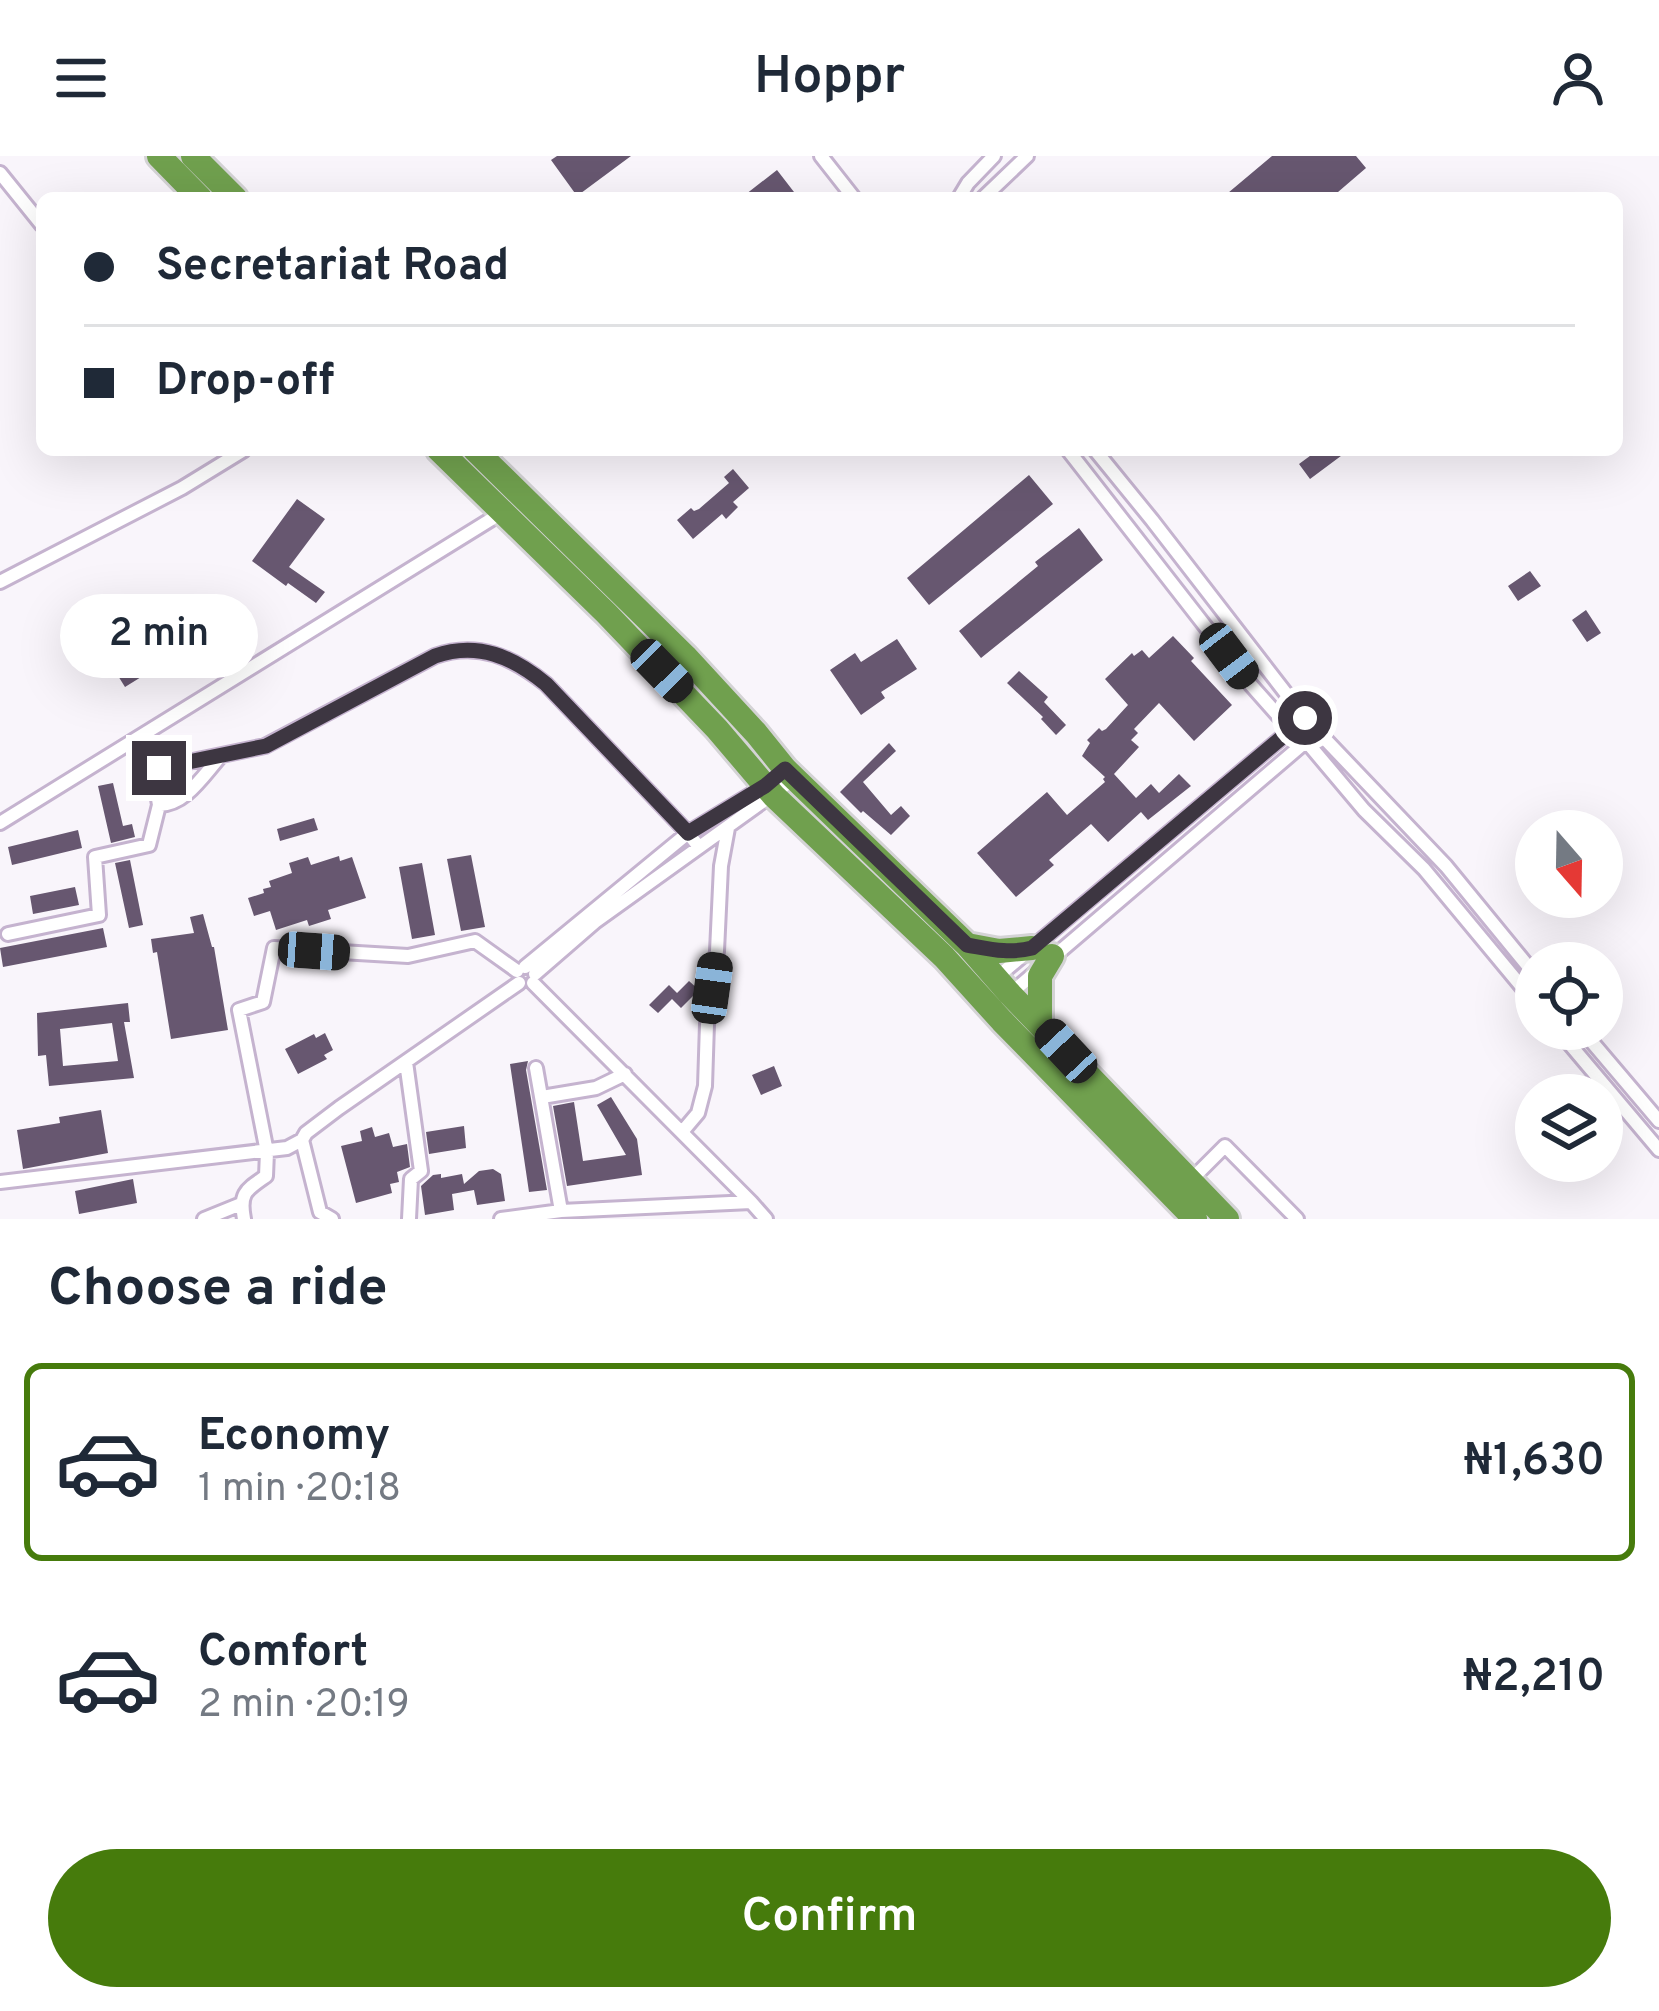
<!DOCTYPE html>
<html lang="en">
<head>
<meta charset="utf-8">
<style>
	:root { --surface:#fff; --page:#f6f6f7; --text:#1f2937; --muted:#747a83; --line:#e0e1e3; --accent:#467b0c }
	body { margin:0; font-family:Overpass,sans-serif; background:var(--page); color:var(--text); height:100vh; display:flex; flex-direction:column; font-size:45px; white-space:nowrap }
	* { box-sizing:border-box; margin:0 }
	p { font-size:39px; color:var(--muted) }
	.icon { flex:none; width:66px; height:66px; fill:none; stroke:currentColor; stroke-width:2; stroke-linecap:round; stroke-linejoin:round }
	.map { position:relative; height:1063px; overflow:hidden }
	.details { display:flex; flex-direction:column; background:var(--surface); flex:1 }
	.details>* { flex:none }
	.guide { position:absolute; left:36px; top:36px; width:1587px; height:264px; border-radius:18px; box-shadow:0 12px 48px #0002; display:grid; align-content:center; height:264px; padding:0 48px; background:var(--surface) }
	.needle { width:78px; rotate:160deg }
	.controls { position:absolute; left:1515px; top:654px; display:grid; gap:24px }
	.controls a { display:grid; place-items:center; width:108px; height:108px; border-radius:50%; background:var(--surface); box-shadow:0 12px 48px #0002; font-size:60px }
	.end { position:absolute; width:54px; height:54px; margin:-27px; border:15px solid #3d3641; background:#fff; box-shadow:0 0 0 6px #fff }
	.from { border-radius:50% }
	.bubble { position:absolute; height:84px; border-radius:42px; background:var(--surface); box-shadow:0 12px 48px #0002; font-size:39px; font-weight:600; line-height:84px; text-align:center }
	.car { position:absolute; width:36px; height:72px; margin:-36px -18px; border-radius:15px; box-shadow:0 0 9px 3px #0007; background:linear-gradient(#222 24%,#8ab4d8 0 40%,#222 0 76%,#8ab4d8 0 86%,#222 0) }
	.guide b { display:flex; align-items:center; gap:42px; height:114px; font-size:45px }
	.guide b+b { border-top:3px solid var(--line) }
	.guide i { width:30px; height:30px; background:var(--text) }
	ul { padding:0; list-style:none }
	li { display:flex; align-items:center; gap:36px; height:198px; margin:0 24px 18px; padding:0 24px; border:6px solid transparent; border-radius:18px }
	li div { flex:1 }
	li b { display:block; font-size:45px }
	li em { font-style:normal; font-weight:600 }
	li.on { border-color:var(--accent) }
	li>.icon { width:108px; height:108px; stroke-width:1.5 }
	h2 { padding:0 48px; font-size:54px; line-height:144px }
	.primary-button { display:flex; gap:24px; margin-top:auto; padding:24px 48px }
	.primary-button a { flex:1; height:138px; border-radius:72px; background:var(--accent); color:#fff; font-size:48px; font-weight:600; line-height:138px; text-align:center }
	header { display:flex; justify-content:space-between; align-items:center; height:156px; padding:0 48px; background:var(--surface); font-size:54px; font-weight:600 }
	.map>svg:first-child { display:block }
	.building { fill:#675770; fill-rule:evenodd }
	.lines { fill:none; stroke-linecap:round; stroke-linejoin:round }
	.street-casing { stroke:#c5b3cf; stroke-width:18 }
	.highway-casing { stroke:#d4d3d5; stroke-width:30 }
	.street { stroke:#fff; stroke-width:12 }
	.highway { stroke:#70a04e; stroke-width:24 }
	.route { stroke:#3d3641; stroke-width:15 }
</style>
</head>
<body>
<header><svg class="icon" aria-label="menu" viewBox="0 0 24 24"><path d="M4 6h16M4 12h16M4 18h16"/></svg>Hoppr<svg class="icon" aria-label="person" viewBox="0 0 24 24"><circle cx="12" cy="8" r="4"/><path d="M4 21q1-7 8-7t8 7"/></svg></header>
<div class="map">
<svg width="1659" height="1063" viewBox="0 0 1659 1063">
	<rect width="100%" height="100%" fill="#f9f5fb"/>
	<path class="building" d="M 557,0 L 631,0 L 577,40 L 551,4 Z
		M 1272,0 L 1356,0 L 1366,12 L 1331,42 L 1222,42 Z
		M 777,14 L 794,36 L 786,42 L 741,42 Z
		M 1318,294 L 1349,294 L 1310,323 L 1299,308 Z
		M 733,313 L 749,332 L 733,346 L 738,351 L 726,363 L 722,358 L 693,383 L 677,364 L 691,352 L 694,355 L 699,353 L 729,327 L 724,321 Z
		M 1029,319 L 1053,348 L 929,449 L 907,422 Z
		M 297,343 L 325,363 L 289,411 L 325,436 L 316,447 L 288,427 L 286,430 L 252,405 Z
		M 1079,372 L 1103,404 L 981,502 L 959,475 L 1038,410 L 1035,406 Z
		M 1530,415 L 1541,430 L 1518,445 L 1508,430 Z
		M 1586,454 L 1601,477 L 1587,486 L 1572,464 Z
		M 182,464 L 196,487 L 125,531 L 110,507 Z
		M 1173,480 L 1194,502 L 1191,505 L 1232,549 L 1194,585 L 1159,547 L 1134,573 L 1138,577 L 1131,584 L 1139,591 L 1114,618 L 1136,642 L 1151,628 L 1159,637 L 1179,618 L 1191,630 L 1148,664 L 1141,656 L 1108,686 L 1091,668 L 1049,704 L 1054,709 L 1016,741 L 977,697 L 1047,636 L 1067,659 L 1105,626 L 1103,623 L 1105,621 L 1082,600 L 1090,587 L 1087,584 L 1099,572 L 1102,575 L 1106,573 L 1128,549 L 1105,523 L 1132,497 L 1134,500 L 1142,494 L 1149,502 Z
		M 897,483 L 917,513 L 881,536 L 885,542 L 861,559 L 830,514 L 855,497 L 861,506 Z
		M 1019,515 L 1048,541 L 1044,546 L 1066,569 L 1056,579 L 1041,563 L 1043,561 L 1007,527 Z
		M 889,587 L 896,595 L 863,626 L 891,659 L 901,650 L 910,660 L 891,679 L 863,655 L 861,657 L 840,636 Z
		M 113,627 L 123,670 L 132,668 L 135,681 L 111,687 L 98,630 Z
		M 314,662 L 318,674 L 280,685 L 277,673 Z
		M 78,674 L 82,692 L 12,709 L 8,691 Z
		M 471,699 L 485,771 L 461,775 L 447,703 Z
		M 339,700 L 340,705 L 352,701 L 366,742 L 328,754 L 331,763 L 309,770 L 307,764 L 276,774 L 270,755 L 254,760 L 248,742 L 264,737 L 263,733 L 271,731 L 269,725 L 292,717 L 289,707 L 308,701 L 311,709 Z
		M 130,704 L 143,769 L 129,772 L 115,707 Z
		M 422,707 L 435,779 L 412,783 L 399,711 Z
		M 75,731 L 79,749 L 33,758 L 30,740 Z
		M 203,758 L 212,791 L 214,791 L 228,874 L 171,883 L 157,796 L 153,797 L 151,783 L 194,777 L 190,761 Z
		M 103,772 L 107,791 L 3,811 L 0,792 Z
		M 689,825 L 699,834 L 681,852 L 672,843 L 658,857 L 649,849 L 669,829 L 677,837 Z
		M 128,847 L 130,866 L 124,866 L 134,922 L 49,930 L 46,899 L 38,900 L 37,857 ZM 112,867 L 118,905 L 63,910 L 60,873 Z
		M 325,877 L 333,894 L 324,899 L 327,903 L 298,918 L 285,893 L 314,878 L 316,882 Z
		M 528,905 L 526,914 L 547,1034 L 529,1036 L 510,908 Z
		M 774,910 L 782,930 L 761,939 L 752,919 Z
		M 611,941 L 637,983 L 642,1019 L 567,1030 L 553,950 L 574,946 L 583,1005 L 626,999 L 597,949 Z
		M 101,954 L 108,997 L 23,1013 L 17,974 L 60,967 L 59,961 Z
		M 464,970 L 466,992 L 429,998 L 426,976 Z
		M 372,971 L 375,981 L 389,977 L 393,991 L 407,988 L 410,1011 L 397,1016 L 399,1026 L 390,1028 L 392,1037 L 356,1047 L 341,990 L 362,985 L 360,975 Z
		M 493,1013 L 501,1018 L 505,1045 L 477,1049 L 474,1034 L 452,1038 L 454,1054 L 425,1059 L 421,1030 L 433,1019 L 441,1018 L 441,1022 L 462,1018 L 464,1028 L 479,1015 Z
		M 133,1023 L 137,1047 L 79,1058 L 75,1035 Z"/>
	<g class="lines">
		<defs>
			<path id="street" d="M 821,0 L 854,42
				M 0,17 L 42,69
				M 959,42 L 968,27 L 994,0
				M 983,42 L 1027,0
				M 1068,294 L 1251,529 L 1291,574 L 1306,585 L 1364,654 L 1424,713 L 1536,848
				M 1095,294 L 1152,364 L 1305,562 L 1446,710 L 1536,820
				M 0,426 L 182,332 L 244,294
				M 219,602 C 203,620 185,649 159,649 L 154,618 L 159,612 L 265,590 L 435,500 C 478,485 512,501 546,528 L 688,677 L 699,691
				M 0,667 L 503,356
				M 8,778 L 99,759 L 95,701 L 149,689 L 159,649
				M 525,811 L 688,677 L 765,630 L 785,613
				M 535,818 L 595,766 L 794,623
				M 996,822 L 1305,562
				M 533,827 L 751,1046
				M 1010,838 L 1310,582
				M 1557,873 L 1659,994
				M 1581,873 L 1659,965
				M 406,906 L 421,1015 L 411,1023 L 409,1063
				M 536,912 L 561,1055
				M 542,941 L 596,932 L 625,918
				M 682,976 L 698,957 L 705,930 L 707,868 L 717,795 L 721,710 L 728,672
				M 302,984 L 320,1056 L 332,1063
				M 1190,1025 L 1225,990 L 1297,1063
				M 0,1026 L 287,992 L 302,984 L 306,977 L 339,952 L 519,827
				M 204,1063 L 241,1048
				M 244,1063 C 239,1037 246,1034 266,1020 L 267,996 L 239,854 L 263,846 L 274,792 L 408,800 L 475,785 L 517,815
				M 501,1063 L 561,1055 L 751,1046 L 766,1063"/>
			<path id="highway" d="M 159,0 L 200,42
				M 193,0 L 235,42
				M 439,294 L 606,457 L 717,573 L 774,640 L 944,801 L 1002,865 L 1195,1063
				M 475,294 L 685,500 L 756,577 L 785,613 L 967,789 L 1010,838 L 1227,1063
				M 967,789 L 999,795 L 1032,792
				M 1040,866 L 1040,820 L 1052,800"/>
		</defs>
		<use href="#street" class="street-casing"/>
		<use href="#highway" class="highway-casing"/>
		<use href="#street" class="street"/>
		<use href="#highway" class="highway"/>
	</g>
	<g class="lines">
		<path class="route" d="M 159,612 L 266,590 L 435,500 C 478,485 513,501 546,528 L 688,677 L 765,630 L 785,613 L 967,789 C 990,793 1009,798 1032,792 L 1305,562"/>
	</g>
</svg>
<div class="controls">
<a><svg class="needle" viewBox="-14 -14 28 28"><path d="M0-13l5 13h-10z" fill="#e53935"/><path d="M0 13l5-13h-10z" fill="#747a83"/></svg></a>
<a><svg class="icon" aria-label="locate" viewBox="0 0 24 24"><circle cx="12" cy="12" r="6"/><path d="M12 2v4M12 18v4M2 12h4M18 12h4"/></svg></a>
<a><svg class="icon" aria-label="layers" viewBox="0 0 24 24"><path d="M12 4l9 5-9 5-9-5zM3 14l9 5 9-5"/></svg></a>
</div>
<i class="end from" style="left:1305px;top:562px"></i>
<i class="end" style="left:159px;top:612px"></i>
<div class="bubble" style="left:60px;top:438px;width:198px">2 min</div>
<i class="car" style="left:1229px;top:500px;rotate:143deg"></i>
<i class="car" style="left:662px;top:515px;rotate:136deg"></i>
<i class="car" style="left:314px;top:795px;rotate:94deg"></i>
<i class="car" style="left:712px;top:832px;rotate:8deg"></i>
<i class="car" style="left:1066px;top:895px;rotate:317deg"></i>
<div class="guide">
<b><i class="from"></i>Secretariat Road</b>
<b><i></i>Drop-off</b>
</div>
</div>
<section class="details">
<h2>Choose a ride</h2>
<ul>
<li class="on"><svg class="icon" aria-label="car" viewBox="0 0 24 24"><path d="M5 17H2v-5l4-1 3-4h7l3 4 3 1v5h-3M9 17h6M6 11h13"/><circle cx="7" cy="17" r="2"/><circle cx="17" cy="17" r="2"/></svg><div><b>Economy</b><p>1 min · 20:18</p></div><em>₦1,630</em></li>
<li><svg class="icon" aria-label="car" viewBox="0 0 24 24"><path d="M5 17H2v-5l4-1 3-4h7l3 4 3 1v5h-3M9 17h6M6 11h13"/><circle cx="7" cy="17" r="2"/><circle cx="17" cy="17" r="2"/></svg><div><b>Comfort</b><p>2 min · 20:19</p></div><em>₦2,210</em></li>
</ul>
<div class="primary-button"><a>Confirm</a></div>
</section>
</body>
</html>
